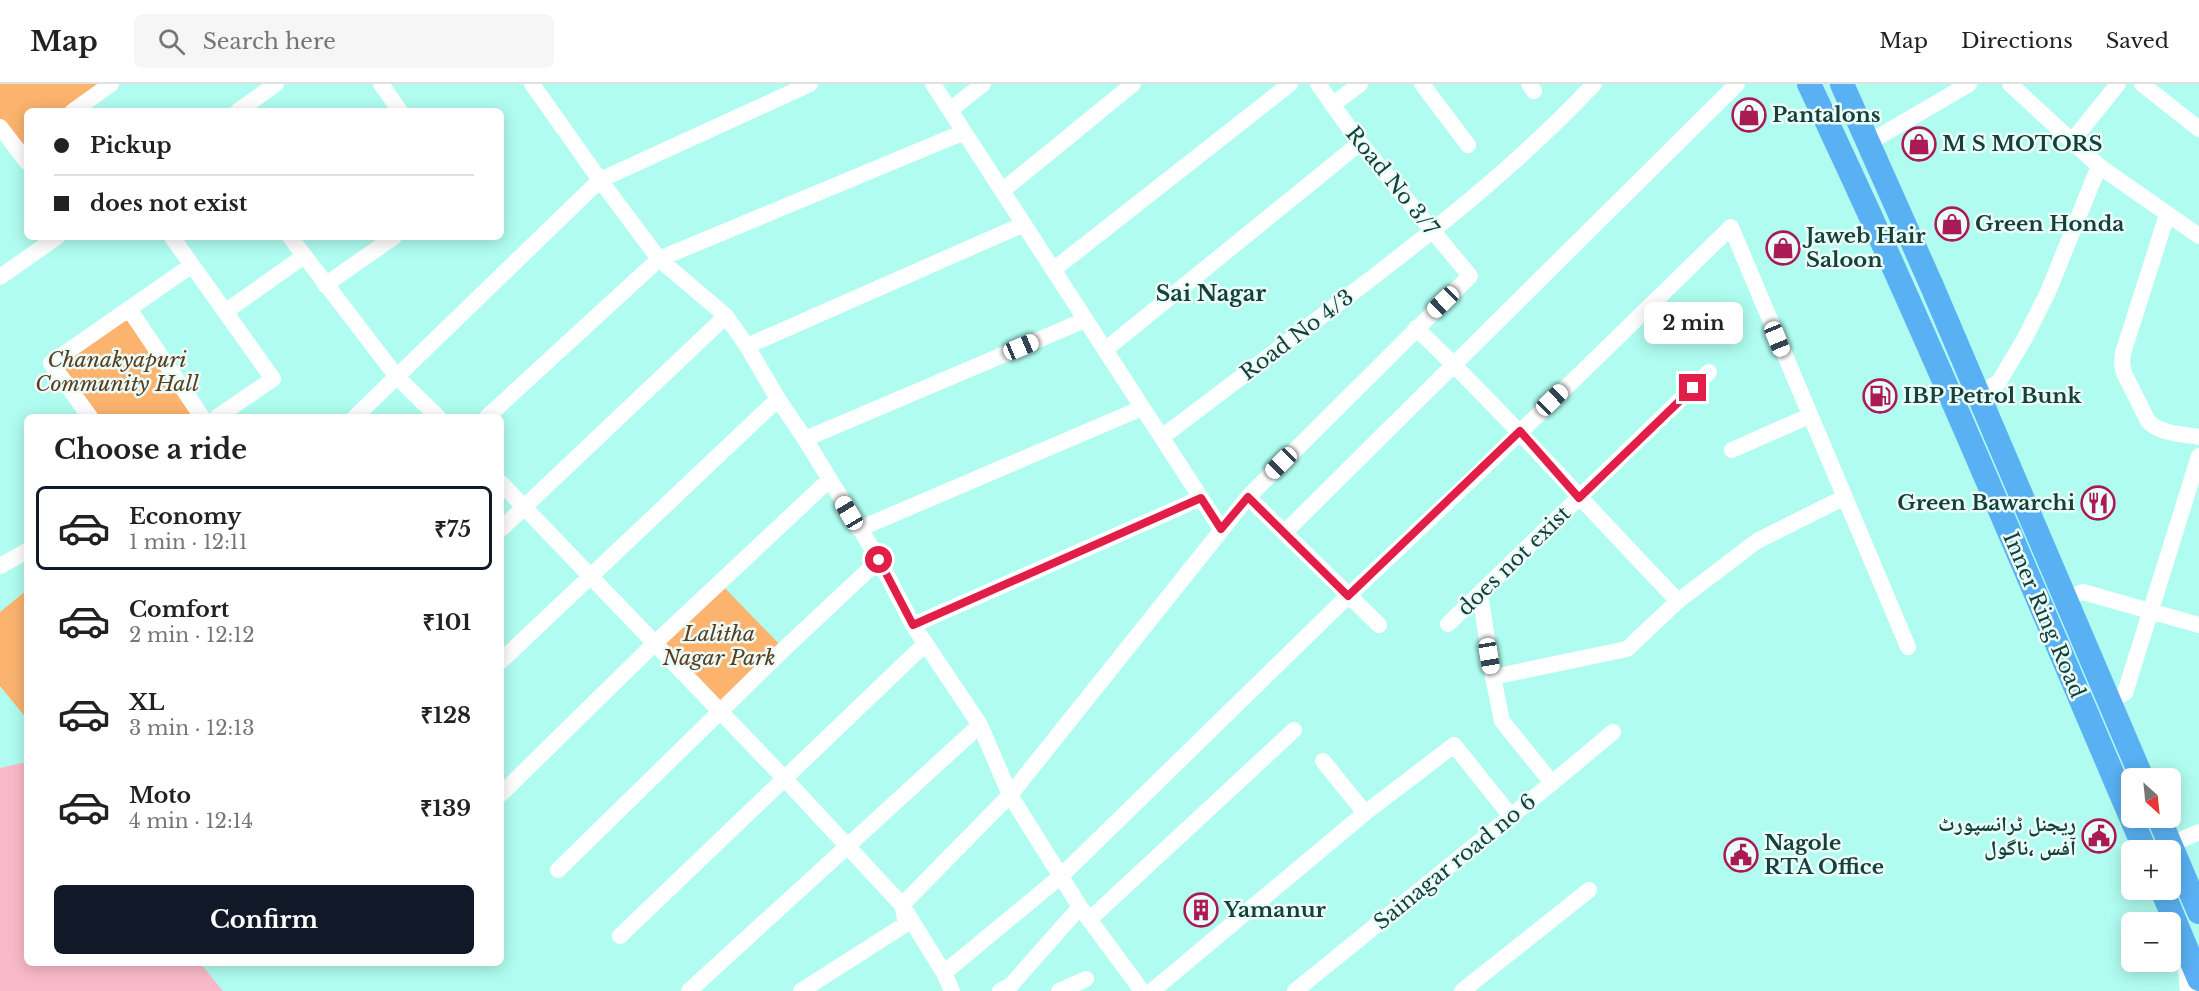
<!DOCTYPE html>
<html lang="en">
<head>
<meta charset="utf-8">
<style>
	:root { --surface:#fff; --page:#f6f6f6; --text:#222; --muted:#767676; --line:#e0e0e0; --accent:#111827 }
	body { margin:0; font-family:"Libre Baskerville","Noto Naskh Arabic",serif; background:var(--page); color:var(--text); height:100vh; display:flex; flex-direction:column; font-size:22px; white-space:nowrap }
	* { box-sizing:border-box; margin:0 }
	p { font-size:20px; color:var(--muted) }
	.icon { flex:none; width:33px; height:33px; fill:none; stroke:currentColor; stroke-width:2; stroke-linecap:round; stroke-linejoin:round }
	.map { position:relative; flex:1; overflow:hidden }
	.drawer { position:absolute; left:24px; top:330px; width:480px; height:552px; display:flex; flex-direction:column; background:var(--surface); border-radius:9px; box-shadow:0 3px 15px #0003 }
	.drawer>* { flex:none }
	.guide { position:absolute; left:24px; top:24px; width:480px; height:132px; border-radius:9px; box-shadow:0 3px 15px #0003; display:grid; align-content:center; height:132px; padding:0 30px; background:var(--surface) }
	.needle { width:39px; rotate:153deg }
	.fabs { position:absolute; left:2121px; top:684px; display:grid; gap:12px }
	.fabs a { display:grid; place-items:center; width:60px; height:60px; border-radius:9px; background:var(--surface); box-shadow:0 3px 15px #0003; font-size:30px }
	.end { position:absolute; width:27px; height:27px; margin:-14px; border:8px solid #e11d48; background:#fff; box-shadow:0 0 0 3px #fff }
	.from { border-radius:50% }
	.bubble { position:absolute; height:42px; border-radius:9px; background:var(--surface); box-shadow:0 3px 15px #0003; font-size:20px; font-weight:700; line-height:42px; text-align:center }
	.car { position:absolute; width:18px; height:36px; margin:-18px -9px; border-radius:8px; box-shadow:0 0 4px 2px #0007; background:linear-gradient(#fff 24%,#345 0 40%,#fff 0 76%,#345 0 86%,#fff 0) }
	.guide b { display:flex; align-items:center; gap:21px; height:57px; font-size:22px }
	.guide b+b { border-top:2px solid var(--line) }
	.guide i { width:15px; height:15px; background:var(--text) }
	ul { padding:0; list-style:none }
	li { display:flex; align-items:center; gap:18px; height:84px; margin:0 12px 9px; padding:0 18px; border:3px solid transparent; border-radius:9px }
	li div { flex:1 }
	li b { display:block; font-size:22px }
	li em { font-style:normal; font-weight:700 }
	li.selected { border-color:var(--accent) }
	li>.icon { width:54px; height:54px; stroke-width:1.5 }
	h2 { padding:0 30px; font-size:27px; line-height:72px }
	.cta { display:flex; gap:12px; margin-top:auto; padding:12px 30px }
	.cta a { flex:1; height:69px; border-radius:9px; background:var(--accent); color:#fff; font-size:24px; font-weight:700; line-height:69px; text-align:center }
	header { display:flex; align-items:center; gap:36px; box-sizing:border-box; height:84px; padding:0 30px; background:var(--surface); border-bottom:2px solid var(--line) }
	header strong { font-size:28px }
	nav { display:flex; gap:33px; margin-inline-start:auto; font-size:21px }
	.search { width:420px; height:54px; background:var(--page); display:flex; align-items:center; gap:15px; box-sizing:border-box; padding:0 21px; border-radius:9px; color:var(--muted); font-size:22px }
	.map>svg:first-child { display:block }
	.green { fill:#fbb36e }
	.water { fill:#fab9c8 }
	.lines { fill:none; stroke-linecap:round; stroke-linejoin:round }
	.minor { stroke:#fff; stroke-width:16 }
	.highway { stroke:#59b0f2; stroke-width:24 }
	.route { stroke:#e11d48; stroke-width:8 }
	.labels { text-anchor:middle; stroke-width:5; stroke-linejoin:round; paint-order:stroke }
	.poi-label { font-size:21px; font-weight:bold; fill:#16413b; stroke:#ebfcf9; text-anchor:start }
	.street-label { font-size:21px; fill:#16413b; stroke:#ebfcf9 }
	.park-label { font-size:21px; font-style:italic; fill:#5c3c1d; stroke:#ebfcf9 }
	.neighbourhood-label { font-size:22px; font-weight:bold; fill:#16413b; stroke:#ebfcf9 }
</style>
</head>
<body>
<header>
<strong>Map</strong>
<div class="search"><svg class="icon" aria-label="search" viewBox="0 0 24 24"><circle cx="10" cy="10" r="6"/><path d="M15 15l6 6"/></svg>Search here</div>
<nav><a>Map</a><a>Directions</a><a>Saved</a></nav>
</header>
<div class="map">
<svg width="2199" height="907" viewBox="0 0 2199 907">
	<rect width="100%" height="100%" fill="#b0fcf0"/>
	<path class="green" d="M 0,0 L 111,0 L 73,27 L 27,27 L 27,60 L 19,66 L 0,43 Z
		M 129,225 L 202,333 L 90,333 L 51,279 Z
		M 719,498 L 784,565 L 719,628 L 654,560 Z
		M 27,506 L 27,635 L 0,602 L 0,528 Z"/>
	<path class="water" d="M 27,678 L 27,879 L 200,879 L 223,907 L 0,907 L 0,684 Z"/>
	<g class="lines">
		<path class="minor" d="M 381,0 L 400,27
			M 532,0 L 600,96 L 659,175 L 726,232 L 747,262 L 778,315 L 805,355 L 879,476 L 913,541 L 980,641 L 1010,711 L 1080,823 L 1142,907
			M 933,0 L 1221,445
			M 1422,0 L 1468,61
			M 1529,0 L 1534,7
			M 2010,0 L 2099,82 L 2199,152
			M 2142,0 L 2199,45
			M 1332,21 L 1360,0
			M 950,26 L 983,0
			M 73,27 L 111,0
			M 238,27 L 276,0
			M 0,43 L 27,78
			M 2072,57 L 2118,0
			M 1868,59 L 1969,0
			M 1002,107 L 1133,0
			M 2167,131 L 2123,269 L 2122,280 L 2124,289 L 2148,337 C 2160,350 2182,350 2199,353
			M 172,153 L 273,295 L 217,333
			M 290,153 L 397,293 L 438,333
			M 1053,186 L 1290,0
			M 0,193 L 57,153
			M 325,201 L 394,153
			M 129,225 L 202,333
			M 225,228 L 304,172
			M 1416,244 C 1507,331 1590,426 1678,517
			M 747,262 L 1024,140
			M 1105,266 L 1360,59
			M 1978,308 L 1998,299 L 2025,254 L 2048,208 L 2099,82
			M 90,333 L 51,279 L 192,181
			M 355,333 L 600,96 L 810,0
			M 487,333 L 659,175 L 964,48
			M 1162,353 C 1221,309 1280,264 1339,219 C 1429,151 1517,82 1594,0
			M 805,355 L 1085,236
			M 1732,366 L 1809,332
			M 501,399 L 784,694 L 902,821 L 944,889 L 952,907
			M 1248,413 L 1379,541
			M 501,445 L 726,232
			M 859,445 L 1142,324
			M 1285,448 L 1737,0
			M 0,482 L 27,467
			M 1480,510 L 1493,593 L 1502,637 L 1552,699
			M 2065,514 L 2083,508 L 2199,541
			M 1448,540 L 1709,288
			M 913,541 L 1201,414
			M 501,577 L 778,315
			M 1493,593 L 1627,565 L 1678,517 L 1757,457 L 1843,414
			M 2108,617 L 2125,609 L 2199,372
			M 1323,677 L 1365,729
			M 501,710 L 654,560 L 829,396
			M 2171,760 L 2199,748
			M 558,786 L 784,565 L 879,476
			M 902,821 L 1010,711 L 1248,413 L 1470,192 L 1360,59 L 1318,0
			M 1089,836 L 1294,646
			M 620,852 L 925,560
			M 2185,872 L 2188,907
			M 944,889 L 1061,792 L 1348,512 L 1472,395 L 1731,143 L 1908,563
			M 689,907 L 980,641
			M 801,907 L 906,840 L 903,825
			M 1000,907 L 1011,901 L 1080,823
			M 1059,907 L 1086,895
			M 1152,907 L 1365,729 L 1454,661 L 1510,731
			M 1295,907 L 1552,699 L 1613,648
			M 1462,907 L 1589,806"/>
		<path class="highway" d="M 1809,0 C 1929,252 2035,510 2145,766
			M 1842,0 L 1931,200 L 2142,694
			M 2159,734 L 2199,828
			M 2162,806 L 2199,895"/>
	</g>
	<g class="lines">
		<path class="route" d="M 879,476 L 913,541 L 1201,414 L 1221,445 L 1248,413 L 1348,512 L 1520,347 L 1579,414 L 1693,304"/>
	</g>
	<defs>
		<symbol id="shop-ring" viewBox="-11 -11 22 22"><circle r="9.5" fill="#ebfcf9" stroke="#aa1a54" stroke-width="1.5"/><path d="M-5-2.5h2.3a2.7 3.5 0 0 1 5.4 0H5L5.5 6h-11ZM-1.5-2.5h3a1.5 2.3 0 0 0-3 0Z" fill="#aa1a54"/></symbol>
		<symbol id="fuel-ring" viewBox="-11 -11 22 22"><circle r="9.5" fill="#ebfcf9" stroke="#aa1a54" stroke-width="1.5"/><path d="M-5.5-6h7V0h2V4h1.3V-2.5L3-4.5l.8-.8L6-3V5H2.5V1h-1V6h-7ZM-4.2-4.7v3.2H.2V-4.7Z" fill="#aa1a54"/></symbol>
		<symbol id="restaurant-ring" viewBox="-11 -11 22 22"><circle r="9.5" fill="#ebfcf9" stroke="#aa1a54" stroke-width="1.5"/><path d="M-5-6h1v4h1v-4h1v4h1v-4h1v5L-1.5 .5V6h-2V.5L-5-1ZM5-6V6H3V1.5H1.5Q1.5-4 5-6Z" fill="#aa1a54"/></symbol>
		<symbol id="civic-ring" viewBox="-11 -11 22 22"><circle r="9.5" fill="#ebfcf9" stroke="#aa1a54" stroke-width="1.5"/><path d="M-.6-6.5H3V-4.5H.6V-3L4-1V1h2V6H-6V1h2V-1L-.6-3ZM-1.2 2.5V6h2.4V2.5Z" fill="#aa1a54"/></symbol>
		<symbol id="building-ring" viewBox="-11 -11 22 22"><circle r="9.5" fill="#ebfcf9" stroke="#aa1a54" stroke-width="1.5"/><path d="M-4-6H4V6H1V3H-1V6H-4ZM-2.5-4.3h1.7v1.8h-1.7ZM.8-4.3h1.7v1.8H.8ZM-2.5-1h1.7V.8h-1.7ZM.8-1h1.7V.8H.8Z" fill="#aa1a54"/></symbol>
	</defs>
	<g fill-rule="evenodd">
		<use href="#shop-ring" x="1730" y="12" width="38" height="38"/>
		<use href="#shop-ring" x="1900" y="41" width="38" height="38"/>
		<use href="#shop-ring" x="1933" y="121" width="38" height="38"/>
		<use href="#shop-ring" x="1764" y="145" width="38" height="38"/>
		<use href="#fuel-ring" x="1861" y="293" width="38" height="38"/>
		<use href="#restaurant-ring" x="2079" y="400" width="38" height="38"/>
		<use href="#civic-ring" x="2080" y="733" width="38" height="38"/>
		<use href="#civic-ring" x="1722" y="752" width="38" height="38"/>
		<use href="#building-ring" x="1182" y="807" width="38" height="38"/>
	</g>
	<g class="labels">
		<g class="poi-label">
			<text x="1772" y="38">Pantalons</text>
			<text x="1942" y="67">M S MOTORS</text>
			<text x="1975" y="147">Green Honda</text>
			<text x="1806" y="159">Jaweb Hair<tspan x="1806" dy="24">Saloon</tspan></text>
			<text x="1903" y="319">IBP Petrol Bunk</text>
			<text x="2075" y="426" text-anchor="end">Green Bawarchi</text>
			<text x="2076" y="747" text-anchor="end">ریجنل ٹرانسپورٹ<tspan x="2076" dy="24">آفس ،ناگول</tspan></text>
			<text x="1764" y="766">Nagole<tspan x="1764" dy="24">RTA Office</tspan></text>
			<text x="1224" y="833">Yamanur</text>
		</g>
		<g class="street-label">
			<text transform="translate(1392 97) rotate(51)" y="7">Road No 3/7</text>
			<text transform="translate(1297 251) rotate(-37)" y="7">Road No 4/3</text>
			<text transform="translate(1514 477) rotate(-44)" y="7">does not exist</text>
			<text transform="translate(2044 531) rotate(67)" y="7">Inner Ring Road</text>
			<text transform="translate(1455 778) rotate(-39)" y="7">Sainagar road no 6</text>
		</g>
		<g class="park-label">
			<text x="117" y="283">Chanakyapuri<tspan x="117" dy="24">Community Hall</tspan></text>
			<text x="719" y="557">Lalitha<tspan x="719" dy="24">Nagar Park</tspan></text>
		</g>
		<g class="neighbourhood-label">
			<text x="1211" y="217">Sai Nagar</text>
		</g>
	</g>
</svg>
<div class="fabs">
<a><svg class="needle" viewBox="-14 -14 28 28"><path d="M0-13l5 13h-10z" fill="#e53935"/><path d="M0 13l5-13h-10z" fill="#767676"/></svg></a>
<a>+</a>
<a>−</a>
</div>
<i class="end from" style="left:879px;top:476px"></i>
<i class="end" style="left:1693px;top:304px"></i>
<div class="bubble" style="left:1644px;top:218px;width:99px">2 min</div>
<i class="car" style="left:1443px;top:218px;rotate:226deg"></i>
<i class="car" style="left:1777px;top:255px;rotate:158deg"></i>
<i class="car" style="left:1021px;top:263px;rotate:67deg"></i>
<i class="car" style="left:1552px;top:316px;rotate:46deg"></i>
<i class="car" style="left:1281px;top:379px;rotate:225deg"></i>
<i class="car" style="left:849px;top:429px;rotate:329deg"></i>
<i class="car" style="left:1489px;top:572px;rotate:171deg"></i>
<div class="guide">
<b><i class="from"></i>Pickup</b>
<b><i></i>does not exist</b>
</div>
<section class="drawer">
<h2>Choose a ride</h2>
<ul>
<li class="selected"><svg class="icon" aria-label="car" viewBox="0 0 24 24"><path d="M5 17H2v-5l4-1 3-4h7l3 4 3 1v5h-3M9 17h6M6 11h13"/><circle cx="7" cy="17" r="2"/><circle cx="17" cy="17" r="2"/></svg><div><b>Economy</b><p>1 min · 12:11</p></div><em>₹75</em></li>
<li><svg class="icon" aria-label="car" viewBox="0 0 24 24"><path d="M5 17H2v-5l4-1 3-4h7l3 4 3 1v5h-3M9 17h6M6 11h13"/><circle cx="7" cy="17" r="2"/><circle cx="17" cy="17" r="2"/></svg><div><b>Comfort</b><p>2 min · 12:12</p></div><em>₹101</em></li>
<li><svg class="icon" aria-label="car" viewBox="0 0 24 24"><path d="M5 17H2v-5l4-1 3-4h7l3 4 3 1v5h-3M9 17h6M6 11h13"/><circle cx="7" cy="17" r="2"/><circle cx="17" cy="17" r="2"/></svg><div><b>XL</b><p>3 min · 12:13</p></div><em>₹128</em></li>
<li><svg class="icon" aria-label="car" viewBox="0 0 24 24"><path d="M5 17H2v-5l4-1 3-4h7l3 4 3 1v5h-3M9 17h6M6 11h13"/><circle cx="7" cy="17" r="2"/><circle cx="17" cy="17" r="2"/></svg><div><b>Moto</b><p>4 min · 12:14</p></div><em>₹139</em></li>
</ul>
<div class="cta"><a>Confirm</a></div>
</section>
</div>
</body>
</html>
